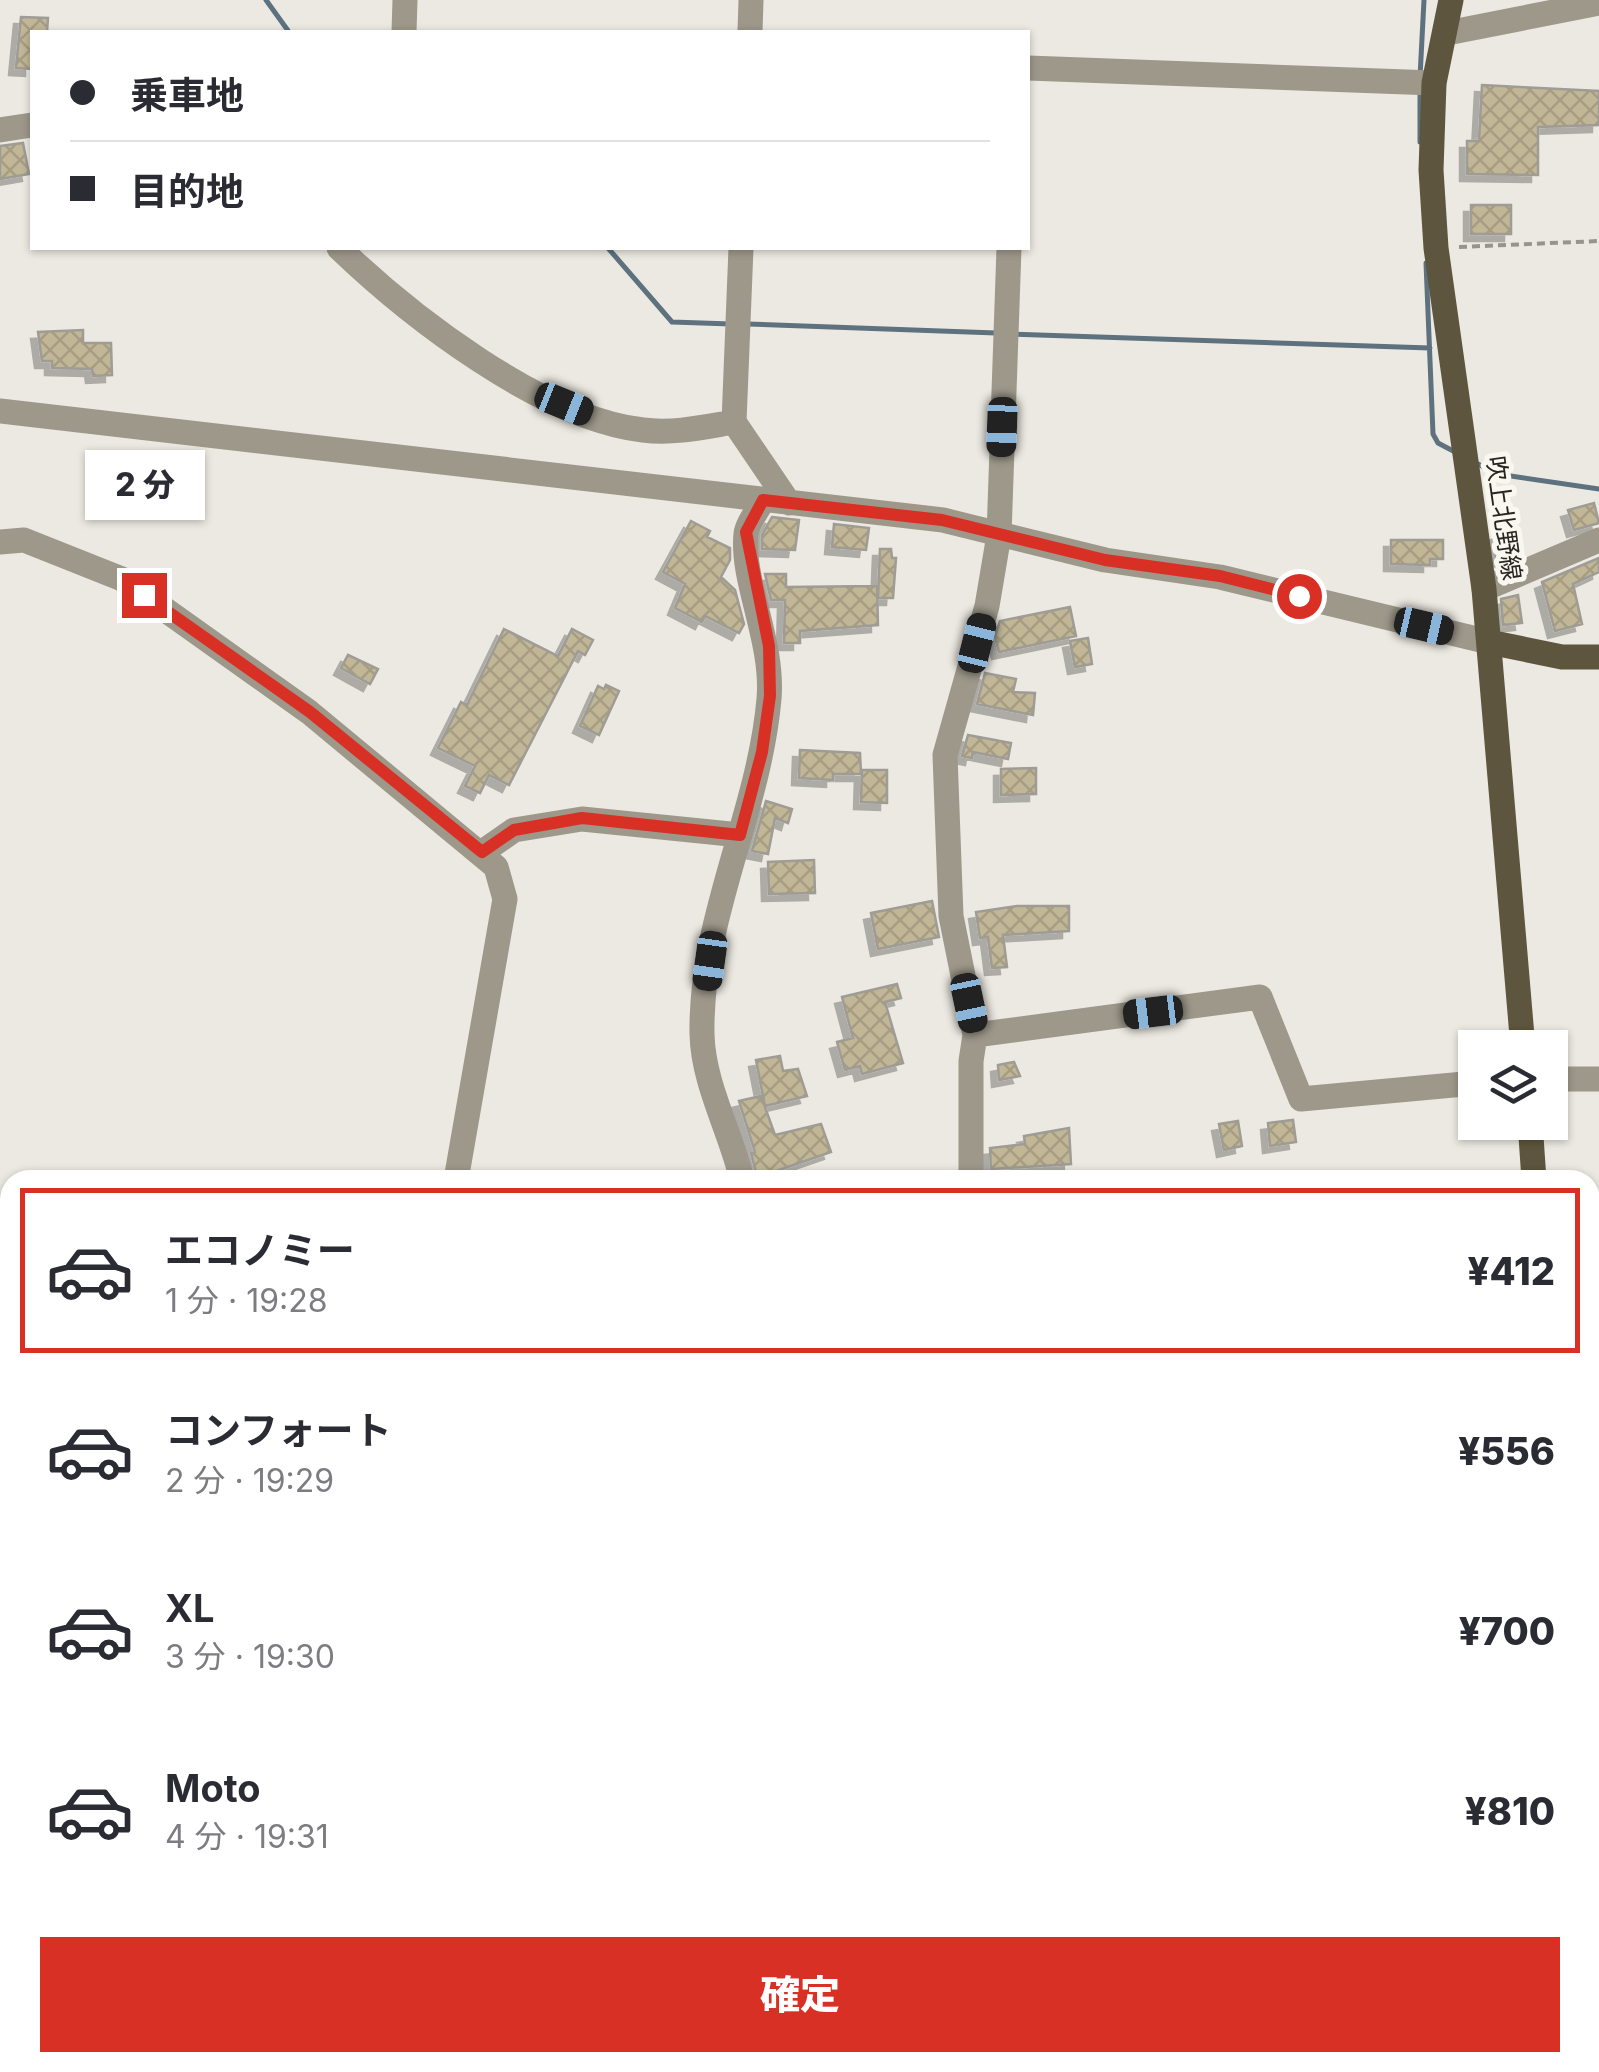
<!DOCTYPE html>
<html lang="ja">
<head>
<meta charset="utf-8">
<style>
	:root { --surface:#fff; --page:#f7f7f7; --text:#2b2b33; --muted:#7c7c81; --line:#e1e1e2; --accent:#d93025 }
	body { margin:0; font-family:Inter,"Noto Sans JP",sans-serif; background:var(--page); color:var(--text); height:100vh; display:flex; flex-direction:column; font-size:38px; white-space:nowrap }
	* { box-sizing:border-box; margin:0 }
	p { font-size:32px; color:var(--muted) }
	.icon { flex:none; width:55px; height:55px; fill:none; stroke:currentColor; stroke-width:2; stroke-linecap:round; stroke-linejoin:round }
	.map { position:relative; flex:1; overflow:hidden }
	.details { position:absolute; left:0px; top:1170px; width:1600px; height:902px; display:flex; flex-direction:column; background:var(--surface); border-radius:30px 30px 0 0; box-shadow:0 2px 8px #0004 }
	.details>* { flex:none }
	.hud { position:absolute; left:30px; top:30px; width:1000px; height:220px; border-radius:0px; box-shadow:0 2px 8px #0004; display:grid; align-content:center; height:220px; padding:0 40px; background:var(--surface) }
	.controls { position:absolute; left:1458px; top:1030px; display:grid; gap:20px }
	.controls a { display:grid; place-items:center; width:110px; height:110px; border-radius:0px; background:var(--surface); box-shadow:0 2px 8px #0004; font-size:50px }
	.end { position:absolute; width:45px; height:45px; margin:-22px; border:12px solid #d93025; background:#fff; box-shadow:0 0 0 5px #fff }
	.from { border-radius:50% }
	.bubble { position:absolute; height:70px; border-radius:0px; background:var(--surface); box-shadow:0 2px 8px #0004; font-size:32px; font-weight:800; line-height:70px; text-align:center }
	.car { position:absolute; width:30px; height:60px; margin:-30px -15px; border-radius:12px; box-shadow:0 0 8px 2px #0007; background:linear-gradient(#222 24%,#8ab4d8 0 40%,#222 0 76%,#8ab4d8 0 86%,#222 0) }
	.hud b { display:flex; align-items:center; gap:35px; height:95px; font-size:38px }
	.hud b+b { border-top:2px solid var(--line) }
	.hud i { width:25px; height:25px; background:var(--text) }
	ul { padding:18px 0 0; list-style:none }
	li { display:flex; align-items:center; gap:30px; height:165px; margin:0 20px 15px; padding:0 20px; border:5px solid transparent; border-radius:0px }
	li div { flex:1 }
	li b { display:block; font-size:38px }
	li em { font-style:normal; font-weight:800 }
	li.current { border-color:var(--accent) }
	li>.icon { width:90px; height:90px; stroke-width:1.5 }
	.primary-button { display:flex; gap:20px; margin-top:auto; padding:20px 40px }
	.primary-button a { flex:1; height:115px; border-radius:0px; background:var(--accent); color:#fff; font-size:40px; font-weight:800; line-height:115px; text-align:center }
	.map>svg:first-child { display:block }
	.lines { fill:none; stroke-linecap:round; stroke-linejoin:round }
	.stream { stroke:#5d727e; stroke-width:5 }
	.building { fill:url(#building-cross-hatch); stroke:#9e9c95; stroke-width:2.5; filter:url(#shadow) }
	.path { stroke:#96948f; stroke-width:4; stroke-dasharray:8 5; stroke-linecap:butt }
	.minor { stroke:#9d988a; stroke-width:25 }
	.major { stroke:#5e553e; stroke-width:25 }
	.route { stroke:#d93025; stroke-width:12 }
	.labels { text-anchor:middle; stroke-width:10; stroke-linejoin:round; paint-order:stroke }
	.street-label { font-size:25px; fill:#262522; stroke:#f9f7ef }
</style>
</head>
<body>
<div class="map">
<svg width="1599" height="2072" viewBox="0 0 1599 2072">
	<defs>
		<pattern id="building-cross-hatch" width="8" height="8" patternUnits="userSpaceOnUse" patternTransform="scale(2.5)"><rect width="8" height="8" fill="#c1b797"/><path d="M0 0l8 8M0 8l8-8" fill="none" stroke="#a69d82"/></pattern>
		<filter id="shadow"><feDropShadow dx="-7" dy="7" stdDeviation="0" flood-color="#0004"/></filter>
	</defs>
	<rect width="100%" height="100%" fill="#ece9e2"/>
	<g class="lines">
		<path class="stream" d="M 266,0 L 289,32
			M 1420,77 L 1424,0
			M 1420,142 L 1420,93
			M 608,248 L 672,322 L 731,324
			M 1426,263 L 1433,434 L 1438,443 L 1457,453
			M 747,324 L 996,333
			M 1012,334 L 1430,348
			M 1476,463 L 1497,474 L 1599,489"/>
	</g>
	<path class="building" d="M 21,17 L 48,18 L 47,32 L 32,32 L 32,69 L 16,68 Z
		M 1482,85 L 1599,91 L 1599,125 L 1538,127 L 1538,175 L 1467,174 L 1467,141 L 1479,141 Z
		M 23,143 L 29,174 L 0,179 L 0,146 Z
		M 1471,205 L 1511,205 L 1511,234 L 1471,234 Z
		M 83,330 L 83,343 L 111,343 L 112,375 L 93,376 L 92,369 L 52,368 L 52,361 L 42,361 L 38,332 Z
		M 1594,503 L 1599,523 L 1574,530 L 1568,510 Z
		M 772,517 L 799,520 L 795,550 L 762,549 L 762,535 Z
		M 691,521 L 710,531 L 707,537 L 730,548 L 730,560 L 721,577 L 735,590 L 744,624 L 739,633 L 705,616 L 702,622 L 675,608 L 685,584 L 663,572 Z
		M 834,524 L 869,528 L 866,550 L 832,547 Z
		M 1508,531 L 1512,558 L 1496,560 L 1493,534 Z
		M 1391,540 L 1443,540 L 1443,559 L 1430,559 L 1430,565 L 1391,564 Z
		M 880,549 L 891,549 L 892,558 L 896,558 L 893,598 L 878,598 Z
		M 1599,558 L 1599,572 L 1573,584 L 1582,624 L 1555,631 L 1542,582 Z
		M 765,574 L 786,574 L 786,587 L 877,586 L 878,625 L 800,631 L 800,643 L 784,643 L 785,600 L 771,600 Z
		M 1518,595 L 1522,623 L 1503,625 L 1501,599 Z
		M 1070,607 L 1076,636 L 999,652 L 995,636 L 1000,621 Z
		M 504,629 L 558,656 L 572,629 L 593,640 L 585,655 L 578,651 L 509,785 L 489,775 L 480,793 L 465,786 L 475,766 L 438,748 L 461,702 L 467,705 Z
		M 1088,638 L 1092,664 L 1075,667 L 1070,641 Z
		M 348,655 L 378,669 L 370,684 L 341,668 Z
		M 985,673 L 1016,679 L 1013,692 L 1035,693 L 1033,715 L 977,704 Z
		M 606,685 L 619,691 L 599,735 L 580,726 L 598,686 L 604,689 Z
		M 968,735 L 1011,743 L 1008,759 L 973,752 L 972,758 L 962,756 Z
		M 800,750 L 860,753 L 861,774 L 833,774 L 833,780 L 799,778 Z
		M 1036,768 L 1036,794 L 1001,795 L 1001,769 Z
		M 862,770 L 887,770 L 887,803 L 861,802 Z
		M 766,801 L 792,809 L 788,823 L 775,818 L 768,854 L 752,851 Z
		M 814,860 L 815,893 L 769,894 L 768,862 Z
		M 932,901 L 939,937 L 878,949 L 871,913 Z
		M 1017,906 L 1069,906 L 1069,931 L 1003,935 L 1007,967 L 992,968 L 988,937 L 980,938 L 976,912 Z
		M 897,984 L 901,998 L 885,1002 L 903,1063 L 862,1074 L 860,1066 L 845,1070 L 837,1042 L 853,1038 L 842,997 Z
		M 780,1056 L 783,1071 L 798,1069 L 807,1096 L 765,1106 L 756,1060 Z
		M 1014,1062 L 1020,1076 L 999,1080 L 998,1065 Z
		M 761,1096 L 775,1135 L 821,1124 L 831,1152 L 773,1172 L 776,1180 L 758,1180 L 751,1153 L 755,1152 L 739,1101 Z
		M 1293,1120 L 1296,1142 L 1270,1146 L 1268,1123 Z
		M 1238,1121 L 1242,1146 L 1224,1150 L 1219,1124 Z
		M 1069,1128 L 1071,1164 L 991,1169 L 990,1148 L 1025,1144 L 1024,1136 Z"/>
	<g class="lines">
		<path class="path" d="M 1459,247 L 1599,241"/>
		<path class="minor" d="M 404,32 L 405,0
			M 750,32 L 751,0
			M 1447,33 L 1599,3
			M 1028,68 L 1434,83
			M 0,130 L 32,125
			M 339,248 C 411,317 541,418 643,430 C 674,434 704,427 734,422
			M 741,248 L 734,422 L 789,503
			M 0,411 L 943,520 L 1105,560 L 1220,577 L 1489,642
			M 0,542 L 24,540 L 122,579 L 309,712 L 496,867 L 505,899 L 456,1180
			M 1484,589 L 1599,540
			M 481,853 L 514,830 L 582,819 L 740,835
			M 975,1035 L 1260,997 L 1301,1099 L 1475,1083
			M 1550,1079 L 1599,1079
			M 742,1180 C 731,1132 703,1084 702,1034 C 700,918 759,813 769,699 C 774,641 741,581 746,534 C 747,524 758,510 763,500
			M 971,1180 L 971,1061 L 975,1035 L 951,916 L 945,755 L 987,606 L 999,535 L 1009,248
			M 1590,1591 L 1599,1591
			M 0,1863 L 10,1864
			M 532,2062 L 533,2072
			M 1014,2062 L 1015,2072
			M 1448,2062 L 1448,2072"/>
		<path class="major" d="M 1451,0 L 1434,83 L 1431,170 L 1436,248 L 1484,589 L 1523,1048
			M 1489,642 L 1562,657 L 1599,657
			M 1530,1122 L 1534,1180
			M 1553,2072 L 1553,2062"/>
	</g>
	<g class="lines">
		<path class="route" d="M 144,595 L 310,712 L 482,852 L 514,830 L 582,818 L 740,835 L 762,752 L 770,696 L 769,646 L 746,532 L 763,500 L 942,520 L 1105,560 L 1220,576 L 1299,596"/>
	</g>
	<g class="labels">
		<g class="street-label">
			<text transform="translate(1504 518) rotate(82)" y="9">吹上北野線</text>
		</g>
	</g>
</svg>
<div class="controls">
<a><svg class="icon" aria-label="layers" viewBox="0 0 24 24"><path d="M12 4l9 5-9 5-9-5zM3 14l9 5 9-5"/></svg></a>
</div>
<i class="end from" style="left:1299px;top:596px"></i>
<i class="end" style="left:144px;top:595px"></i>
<div class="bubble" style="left:85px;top:450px;width:120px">2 分</div>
<i class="car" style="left:564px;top:404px;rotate:112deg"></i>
<i class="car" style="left:1002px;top:427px;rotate:182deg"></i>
<i class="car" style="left:1424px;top:626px;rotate:103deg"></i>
<i class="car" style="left:977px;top:643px;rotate:14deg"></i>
<i class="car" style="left:710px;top:961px;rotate:188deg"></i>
<i class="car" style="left:969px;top:1003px;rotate:168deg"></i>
<i class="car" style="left:1153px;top:1012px;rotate:263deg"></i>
<div class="hud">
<b><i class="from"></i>乗車地</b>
<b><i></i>目的地</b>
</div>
<section class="details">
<ul>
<li class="current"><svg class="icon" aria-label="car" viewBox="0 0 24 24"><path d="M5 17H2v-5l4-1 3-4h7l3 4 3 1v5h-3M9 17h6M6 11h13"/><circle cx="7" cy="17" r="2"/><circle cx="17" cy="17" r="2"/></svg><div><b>エコノミー</b><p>1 分 · 19:28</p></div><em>¥412</em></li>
<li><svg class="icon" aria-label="car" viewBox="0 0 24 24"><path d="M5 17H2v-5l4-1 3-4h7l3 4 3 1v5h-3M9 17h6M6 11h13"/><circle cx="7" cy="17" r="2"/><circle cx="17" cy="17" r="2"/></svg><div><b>コンフォート</b><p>2 分 · 19:29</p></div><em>¥556</em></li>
<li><svg class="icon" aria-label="car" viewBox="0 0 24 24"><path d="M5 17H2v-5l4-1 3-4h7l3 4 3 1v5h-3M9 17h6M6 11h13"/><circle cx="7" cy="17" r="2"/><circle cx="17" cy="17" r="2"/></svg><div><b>XL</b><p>3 分 · 19:30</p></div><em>¥700</em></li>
<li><svg class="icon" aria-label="car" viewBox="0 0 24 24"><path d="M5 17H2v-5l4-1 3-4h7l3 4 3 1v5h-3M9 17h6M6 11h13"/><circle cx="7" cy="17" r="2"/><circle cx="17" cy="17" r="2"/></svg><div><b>Moto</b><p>4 分 · 19:31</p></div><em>¥810</em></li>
</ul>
<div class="primary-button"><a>確定</a></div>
</section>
</div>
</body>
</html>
